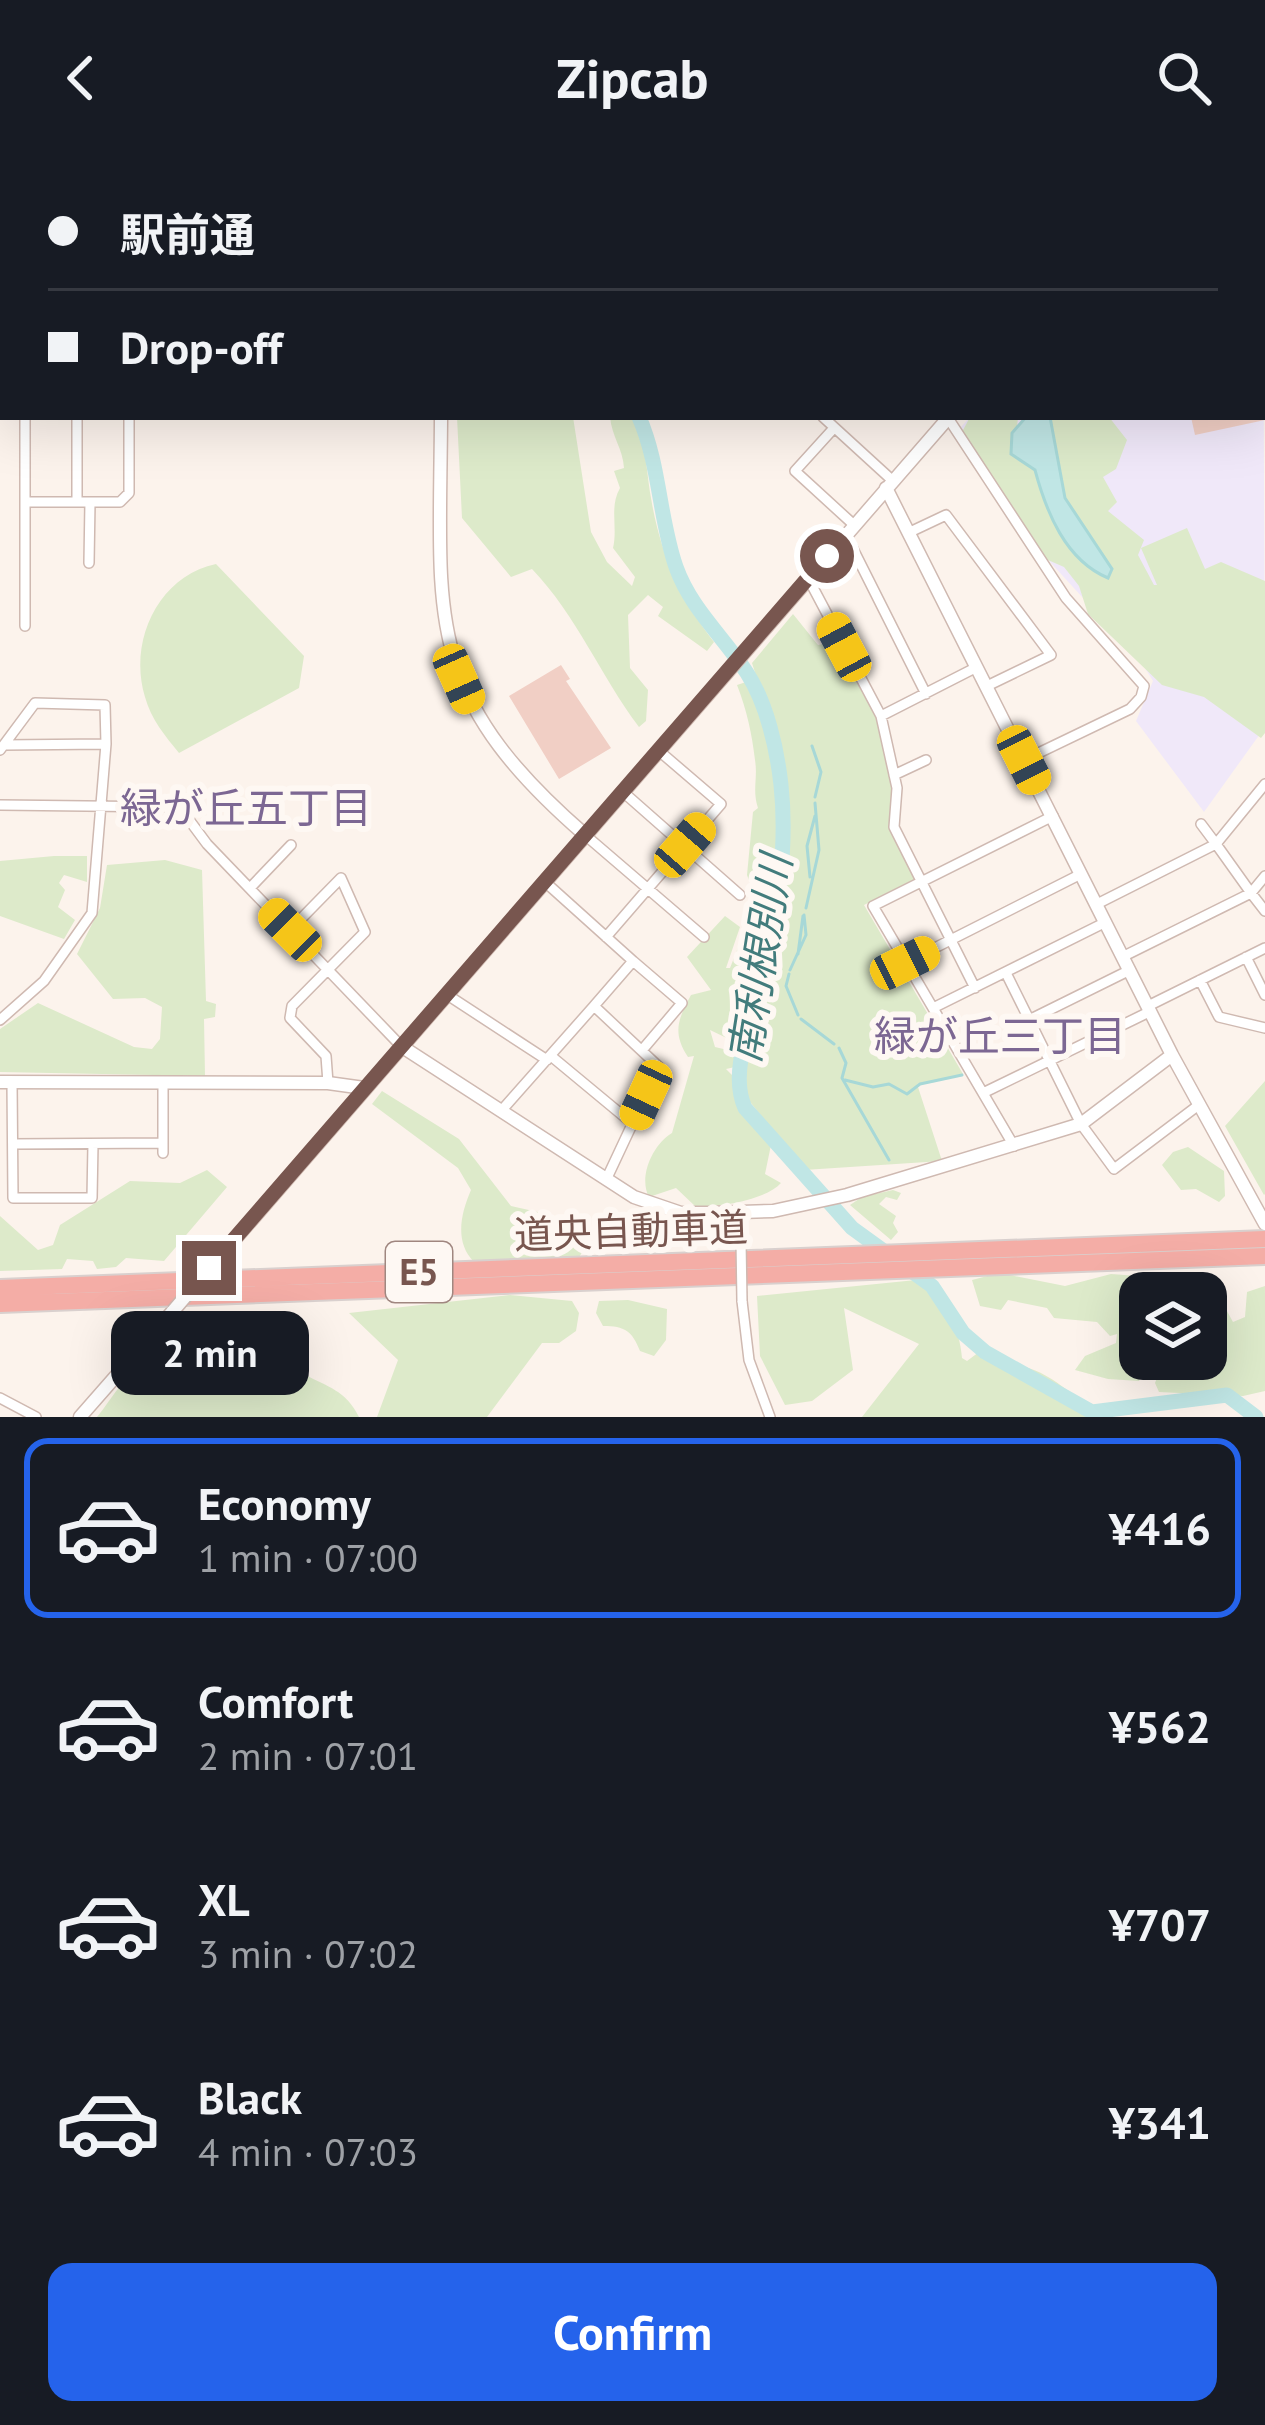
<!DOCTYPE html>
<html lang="en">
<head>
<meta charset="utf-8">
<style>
	:root { --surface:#171b24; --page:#242831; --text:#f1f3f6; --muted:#9ea1a6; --line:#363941; --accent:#2563eb }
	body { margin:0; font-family:"PT Sans","Noto Sans JP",sans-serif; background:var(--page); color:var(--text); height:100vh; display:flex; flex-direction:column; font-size:45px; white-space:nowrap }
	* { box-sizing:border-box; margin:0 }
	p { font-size:39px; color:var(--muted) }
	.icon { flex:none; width:66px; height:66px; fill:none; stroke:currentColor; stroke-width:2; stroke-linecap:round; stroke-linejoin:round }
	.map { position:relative; height:1261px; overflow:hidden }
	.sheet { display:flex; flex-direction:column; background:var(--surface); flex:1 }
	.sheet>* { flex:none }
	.top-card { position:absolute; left:0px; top:0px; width:1266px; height:264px; box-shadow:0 12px 48px #0002; display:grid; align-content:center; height:264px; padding:0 48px; background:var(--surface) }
	.buttons { position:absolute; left:1119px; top:1116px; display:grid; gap:24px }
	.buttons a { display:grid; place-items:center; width:108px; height:108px; border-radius:24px; background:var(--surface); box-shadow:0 12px 48px #0002; font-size:60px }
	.end { position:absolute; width:54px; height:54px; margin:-27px; border:15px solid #78564f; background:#fff; box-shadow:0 0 0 6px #fff }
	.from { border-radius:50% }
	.bubble { position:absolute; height:84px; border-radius:24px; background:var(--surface); box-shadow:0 12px 48px #0002; font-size:39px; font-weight:700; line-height:84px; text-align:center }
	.car { position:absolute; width:36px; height:72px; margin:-36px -18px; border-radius:15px; box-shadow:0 0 9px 3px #0007; background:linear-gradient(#f5c518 24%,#345 0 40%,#f5c518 0 76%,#345 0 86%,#f5c518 0) }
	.top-card b { display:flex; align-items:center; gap:42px; height:114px; font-size:45px }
	.top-card b+b { border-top:3px solid var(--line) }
	.top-card i { width:30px; height:30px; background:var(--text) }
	ul { padding:21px 0 0; list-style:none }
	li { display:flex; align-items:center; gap:36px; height:180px; margin:0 24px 18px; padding:0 24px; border:6px solid transparent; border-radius:24px }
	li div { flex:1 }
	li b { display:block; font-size:45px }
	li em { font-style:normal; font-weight:700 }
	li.on { border-color:var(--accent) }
	li>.icon { width:108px; height:108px; stroke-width:1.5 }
	.primary-button { display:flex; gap:24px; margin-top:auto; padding:24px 48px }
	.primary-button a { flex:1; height:138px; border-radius:24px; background:var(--accent); color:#fff; font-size:48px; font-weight:700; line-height:138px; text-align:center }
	header { display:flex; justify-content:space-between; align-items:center; height:156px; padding:0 48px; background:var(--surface); font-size:54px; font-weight:700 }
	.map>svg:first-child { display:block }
	.education { fill:#f0e8f9 }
	.green { fill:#ddeaca }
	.water { fill:#c0e6e5; stroke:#a7d8d7; stroke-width:3 }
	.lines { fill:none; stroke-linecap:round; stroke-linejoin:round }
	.stream { stroke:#a7d8d7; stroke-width:3 }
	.river { stroke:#c0e6e5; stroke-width:15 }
	.building { fill:#f1cfc5 }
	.minor-casing { stroke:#cfb9b1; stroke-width:12 }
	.tertiary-casing { stroke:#cfb9b1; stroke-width:15 }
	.trunk-casing { stroke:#d9d0ce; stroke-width:18 }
	.motorway-casing { stroke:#d9d0ce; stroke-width:20 }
	.minor { stroke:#fff; stroke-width:9 }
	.tertiary { stroke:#fff; stroke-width:12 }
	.trunk { stroke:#f6bca7; stroke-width:15 }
	.motorway { stroke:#f4ada6; stroke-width:16 }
	.minor-bridge-casing { stroke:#cfb9b1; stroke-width:12; stroke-linecap:butt }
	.tertiary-bridge-casing { stroke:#cfb9b1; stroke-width:15; stroke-linecap:butt }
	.minor-bridge { stroke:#fff; stroke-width:9 }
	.tertiary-bridge { stroke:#fff; stroke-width:12 }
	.route { stroke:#78564f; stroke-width:15 }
	.labels { text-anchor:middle; stroke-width:12; stroke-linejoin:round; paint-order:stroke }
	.shield { fill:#fef8f3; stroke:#a08780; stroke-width:3 }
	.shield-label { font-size:36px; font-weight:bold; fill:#78564f }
	.street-label { font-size:39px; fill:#78564f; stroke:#fef8f3 }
	.neighbourhood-label { font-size:42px; fill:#7c6793; stroke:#fef8f3 }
	.water-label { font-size:42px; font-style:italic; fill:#427c7c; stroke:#fef8f3 }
</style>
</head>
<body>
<header><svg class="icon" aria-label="back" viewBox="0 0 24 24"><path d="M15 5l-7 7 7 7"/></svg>Zipcab<svg class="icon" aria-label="search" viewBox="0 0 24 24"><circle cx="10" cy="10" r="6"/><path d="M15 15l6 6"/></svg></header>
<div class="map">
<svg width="1265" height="1261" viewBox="0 0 1265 1261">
	<rect width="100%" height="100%" fill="#fcf3ec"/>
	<path class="education" d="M 1263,65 L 1265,571 L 1204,656 L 1136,565 L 1153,525 L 1140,504 L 1050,406 L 961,271 L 970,261 L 1263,261 Z"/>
	<path class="green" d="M 457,261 L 573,261 L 591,376 L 607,406 L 632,430 L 635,421 L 613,392 C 618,371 609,351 620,332 L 614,315 L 624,312 C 623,293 612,281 610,261 L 632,261 C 648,298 645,305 651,342 C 660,397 680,442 714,486 L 707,495 L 658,460 L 663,451 L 648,439 L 628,459 L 630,512 L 648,534 L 646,565 L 639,571 C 600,519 577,460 532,413 L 511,421 L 462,362 Z
		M 970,261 L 1018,261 L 1016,282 L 1067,356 L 1043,261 L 1109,261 L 1127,284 L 1116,313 L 1103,321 L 1117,346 L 1108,355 L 1144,384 L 1138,399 L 1154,429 L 1157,429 L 1141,392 L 1187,372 L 1205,413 L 1221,406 L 1265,425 L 1265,577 L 1261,582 L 1204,541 L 1162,529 L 1088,458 L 1079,430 L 1064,411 L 1041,401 L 962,276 Z
		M 216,408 L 304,500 L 299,532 L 179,597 C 165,580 151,563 145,541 C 128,486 158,420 216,408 Z
		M 793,458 L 818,489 L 834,486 L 877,562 L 894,631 L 891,672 L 917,722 L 864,749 L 963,918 L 917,928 L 942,1005 L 804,1014 L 743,937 L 746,891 L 779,773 L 773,791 L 760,806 L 753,852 L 741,882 L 733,885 L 710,874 L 715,891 L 740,897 L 735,911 L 726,913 L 736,923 C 731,952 753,969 771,989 L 765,1018 L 781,1027 C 766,1044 719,1051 696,1051 L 676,1032 L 649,1041 C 638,1021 653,988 672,977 L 694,900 L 688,901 C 672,877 678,863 691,839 L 711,834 L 687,801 L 725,760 L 740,771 L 726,812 L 730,812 L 752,756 L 753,735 L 747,719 L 753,656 L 758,652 C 752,634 758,622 755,604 C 752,578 747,555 737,529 L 749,525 L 775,580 L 752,507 Z
		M 54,700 L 87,700 L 87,726 L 64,719 L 59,727 L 65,734 L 58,751 L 75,764 L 64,783 L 0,760 L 0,705 Z
		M 165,704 L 202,714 L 206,845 L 216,848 L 215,861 L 204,863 L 205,920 L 0,916 L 0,873 L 38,847 L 134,891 L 152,893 L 160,883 L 162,851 L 145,842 L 113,843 L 77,798 L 100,752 L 107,709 Z
		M 1265,925 L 1265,1038 L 1264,1039 L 1225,970 Z
		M 382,935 L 459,983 L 511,1050 L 551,1059 L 582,1082 L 584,1093 L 578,1103 L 474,1106 C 454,1086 461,1057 471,1034 L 458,1012 L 372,948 Z
		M 1188,991 L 1224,1015 L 1225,1040 L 1219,1046 L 1196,1033 L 1181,1034 L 1162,1009 L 1173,996 Z
		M 207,1014 L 227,1031 L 164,1105 L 126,1102 L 116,1111 L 97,1113 L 93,1105 L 67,1103 L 62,1113 L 0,1115 L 0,1060 L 38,1094 L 53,1089 L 60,1069 L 130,1025 L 180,1027 Z
		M 893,1034 L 901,1037 L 897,1044 L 886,1041 L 879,1048 L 896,1060 L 893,1067 L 898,1076 L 891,1084 L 850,1049 L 862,1041 Z
		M 999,1117 L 1065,1130 L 1111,1118 L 1152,1121 L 1171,1132 L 1178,1124 L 1187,1124 L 1196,1137 L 1140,1137 L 1140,1165 L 1130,1169 L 1133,1188 L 1140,1190 L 1140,1203 L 1148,1203 L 1139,1225 L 1108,1223 L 1075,1214 L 1085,1200 L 1116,1187 L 1117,1178 L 1110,1180 L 1097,1166 L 1054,1162 L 1047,1152 L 1008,1144 L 1001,1154 L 980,1150 L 972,1124 Z
		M 916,1124 C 945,1137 960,1173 962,1202 L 967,1205 L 979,1196 L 994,1198 L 1001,1210 C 1043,1203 1073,1244 1106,1261 L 862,1261 L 919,1188 L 844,1152 L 853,1214 L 812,1245 L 785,1249 L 760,1200 L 757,1140 Z
		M 1265,1130 L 1265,1235 L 1243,1240 L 1159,1236 L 1155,1227 C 1164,1202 1183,1203 1206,1203 L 1213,1176 L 1212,1151 L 1222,1146 L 1233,1166 L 1245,1161 L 1247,1136 Z
		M 510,1139 L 572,1145 L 579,1157 L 576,1175 L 559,1187 L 542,1187 L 487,1261 L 377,1261 L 398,1204 L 349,1157 Z
		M 628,1144 L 667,1153 L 666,1184 L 654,1200 L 640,1195 C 632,1175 625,1170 603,1170 L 596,1157 L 599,1145 Z
		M 240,1172 L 247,1181 L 280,1201 L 284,1198 C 291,1204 300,1215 306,1219 C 327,1231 346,1234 359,1261 L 97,1261 C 115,1240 120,1219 149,1218 L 188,1179 Z"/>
	<path class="water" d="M 1026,261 L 1050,261 L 1065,342 L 1112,413 L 1108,422 C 1065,404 1046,355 1035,314 L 1011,298 L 1012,277 Z"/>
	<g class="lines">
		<path class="stream" d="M 812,590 L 821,616 L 815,641
			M 810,721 L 807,690 L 815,660
			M 806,752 L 819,694 L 815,647
			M 798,798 L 803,760
			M 790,814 L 806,779 L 804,759
			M 789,818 L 786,830 L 798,859
			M 801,863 L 834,888
			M 839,892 L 846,907 L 842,922 L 889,1004
			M 845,924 L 873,931 L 889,928 L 907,938 L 920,928 L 962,919
			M 1092,1256 L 1099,1261"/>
		<path class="river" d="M 472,0 L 477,3
			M 639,261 C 660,309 659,362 676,411 C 691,453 723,480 747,517 C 767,548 777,593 781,629 C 788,693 777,757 764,819 C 756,860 727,912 745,952 L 852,1072 L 932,1130 L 963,1177 L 985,1196 L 1092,1256 L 1227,1239 L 1256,1261"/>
	</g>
	<path class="building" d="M 1191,261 L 1265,261 L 1265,264 L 1195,279 Z
		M 561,509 L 570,523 L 566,525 L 611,592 L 559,623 L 509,540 Z"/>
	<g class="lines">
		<defs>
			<path id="minor" d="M 170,0 L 172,3
				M 242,0 L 244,3
				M 629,0 L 631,3
				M 719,0 L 720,3
				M 796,0 L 797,3
				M 857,0 L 858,3
				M 884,0 L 885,3
				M 947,0 L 947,3
				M 1204,0 L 1207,3
				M 222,3 L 225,0
				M 334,3 L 336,3
				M 1263,56 L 1265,58
				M 0,94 L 3,97
				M 25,261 L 25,470
				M 823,261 L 893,325
				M 948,262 L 1066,442 L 1144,530 L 1141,541 L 1130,553 L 1024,604
				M 834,272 L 795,315 L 854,369
				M 26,346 L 120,346 L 129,337 L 129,261
				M 77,346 L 77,261
				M 910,376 L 946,359 L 1051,499 L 987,530
				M 846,379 L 926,538
				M 89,407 L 90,346
				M 808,422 L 881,560 L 897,632 L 894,671 L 975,832
				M 881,560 L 977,511
				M 4,589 L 106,588
				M 0,594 L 35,547 L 105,549 L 106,588 L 92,757 L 44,825 L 0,864
				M 894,619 L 926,604
				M 1265,628 L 1216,688 L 1251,737 L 1265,720
				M 622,635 L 740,739
				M 0,649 L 171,651 L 184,657 L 207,688 L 401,890
				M 584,678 L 704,781
				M 544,725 L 633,805 L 594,850
				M 250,732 L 291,689
				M 1097,748 L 1216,688 L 1201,668
				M 290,774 L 341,722 L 365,776 L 292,850 L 290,862 L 326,900 L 328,927
				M 606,781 L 721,648 L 658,594
				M 1124,800 L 1251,737 L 1265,755
				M 1246,801 L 1265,839
				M 633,805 L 682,847 L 643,893
				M 905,807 L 1081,718
				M 1006,817 L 1081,968 L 1114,1013 L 1200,948
				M 1200,824 L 1219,861 L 1265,872
				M 446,838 L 547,904
				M 1148,850 L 1265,792
				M 933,852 L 1106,766
				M 1029,864 L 1130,814
				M 551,900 L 633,968
				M 12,926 L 13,1042 L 92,1042 L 93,988
				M 983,937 L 1151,855
				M 501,955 L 594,850 L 659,911 L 606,1024
				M 13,988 L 163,987
				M 1014,990 L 873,750 L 1053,660
				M 163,997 L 163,927
				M 736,1057 L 741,1085
				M 742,1145 L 749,1204 L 770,1261
				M 0,1242 L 36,1261"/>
			<path id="tertiary" d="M 442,0 L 442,3
				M 1132,3 L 1132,0
				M 1171,3 L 1174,0
				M 1263,29 L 1265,28
				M 0,241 L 3,241
				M 441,261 C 440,461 421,536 584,678
				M 886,332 L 1172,899 L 1265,1068
				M 401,890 L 634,1041 L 681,1057 L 711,1057 L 773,1055 L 847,1039 L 1081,968 L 1172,899
				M 0,926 L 328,927 L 364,932
				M 209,1113 L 949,261
				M 80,1261 L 173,1155"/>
			<path id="trunk" d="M 59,3 L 62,0
				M 78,3 L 82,0
				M 0,55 L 3,53
				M 0,72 L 3,70"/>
			<path id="motorway" d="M 0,1132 L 1265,1083
				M 0,1148 L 1265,1100"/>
		</defs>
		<use href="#minor" class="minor-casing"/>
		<use href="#tertiary" class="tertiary-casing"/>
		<use href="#trunk" class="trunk-casing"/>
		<use href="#motorway" class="motorway-casing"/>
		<use href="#minor" class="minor"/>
		<use href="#tertiary" class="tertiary"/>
		<use href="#trunk" class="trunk"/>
		<use href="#motorway" class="motorway"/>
		<defs>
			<path id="minor-bridge" d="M 741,1085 L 742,1145"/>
			<path id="tertiary-bridge" d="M 173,1155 L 209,1113"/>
		</defs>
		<use href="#minor-bridge" class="minor-bridge-casing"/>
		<use href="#tertiary-bridge" class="tertiary-bridge-casing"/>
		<use href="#minor-bridge" class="minor-bridge"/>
		<use href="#tertiary-bridge" class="tertiary-bridge"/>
	</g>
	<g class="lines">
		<path class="route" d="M 209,1112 L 827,400"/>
	</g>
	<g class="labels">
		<rect class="shield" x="386" y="1086" width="66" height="60" rx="9"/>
		<g class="shield-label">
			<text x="419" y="1129">E5</text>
		</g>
		<g class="street-label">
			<text transform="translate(631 1075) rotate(-2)" y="14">道央自動車道</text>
		</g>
		<g class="neighbourhood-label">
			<text x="246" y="667">緑が丘五丁目</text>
			<text x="1000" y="895">緑が丘三丁目</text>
		</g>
		<g class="water-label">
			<text transform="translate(760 803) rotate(-81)" y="15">南利根別川</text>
		</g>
	</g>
</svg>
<div class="buttons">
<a><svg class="icon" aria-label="layers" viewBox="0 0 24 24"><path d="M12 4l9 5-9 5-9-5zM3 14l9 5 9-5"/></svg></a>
</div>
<i class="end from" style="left:827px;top:400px"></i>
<i class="end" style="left:209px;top:1112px"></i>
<div class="bubble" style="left:111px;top:1155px;width:198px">2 min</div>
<i class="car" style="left:844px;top:491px;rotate:332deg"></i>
<i class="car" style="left:459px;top:523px;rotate:156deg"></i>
<i class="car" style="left:1024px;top:604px;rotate:153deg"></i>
<i class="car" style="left:685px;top:689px;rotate:41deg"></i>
<i class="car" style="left:290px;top:774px;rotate:315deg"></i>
<i class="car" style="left:905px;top:807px;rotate:64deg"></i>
<i class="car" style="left:646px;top:939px;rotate:205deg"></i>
<div class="top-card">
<b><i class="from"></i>駅前通</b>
<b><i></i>Drop-off</b>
</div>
</div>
<section class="sheet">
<ul>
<li class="on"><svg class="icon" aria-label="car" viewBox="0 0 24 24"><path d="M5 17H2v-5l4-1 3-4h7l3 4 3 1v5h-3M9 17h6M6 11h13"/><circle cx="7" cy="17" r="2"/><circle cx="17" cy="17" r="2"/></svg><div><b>Economy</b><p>1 min · 07:00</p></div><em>¥416</em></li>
<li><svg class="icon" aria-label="car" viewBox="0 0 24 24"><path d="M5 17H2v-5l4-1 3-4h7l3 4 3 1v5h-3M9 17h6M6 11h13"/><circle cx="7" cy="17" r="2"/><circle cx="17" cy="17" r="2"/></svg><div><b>Comfort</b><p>2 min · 07:01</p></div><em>¥562</em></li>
<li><svg class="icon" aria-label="car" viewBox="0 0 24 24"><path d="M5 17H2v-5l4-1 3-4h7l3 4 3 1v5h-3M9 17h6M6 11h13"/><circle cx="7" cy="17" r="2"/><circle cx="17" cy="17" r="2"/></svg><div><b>XL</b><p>3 min · 07:02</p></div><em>¥707</em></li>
<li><svg class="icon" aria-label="car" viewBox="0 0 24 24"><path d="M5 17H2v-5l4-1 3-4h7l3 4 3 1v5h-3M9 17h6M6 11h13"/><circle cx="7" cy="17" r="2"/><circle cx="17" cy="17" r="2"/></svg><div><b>Black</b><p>4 min · 07:03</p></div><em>¥341</em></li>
</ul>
<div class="primary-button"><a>Confirm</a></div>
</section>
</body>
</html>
